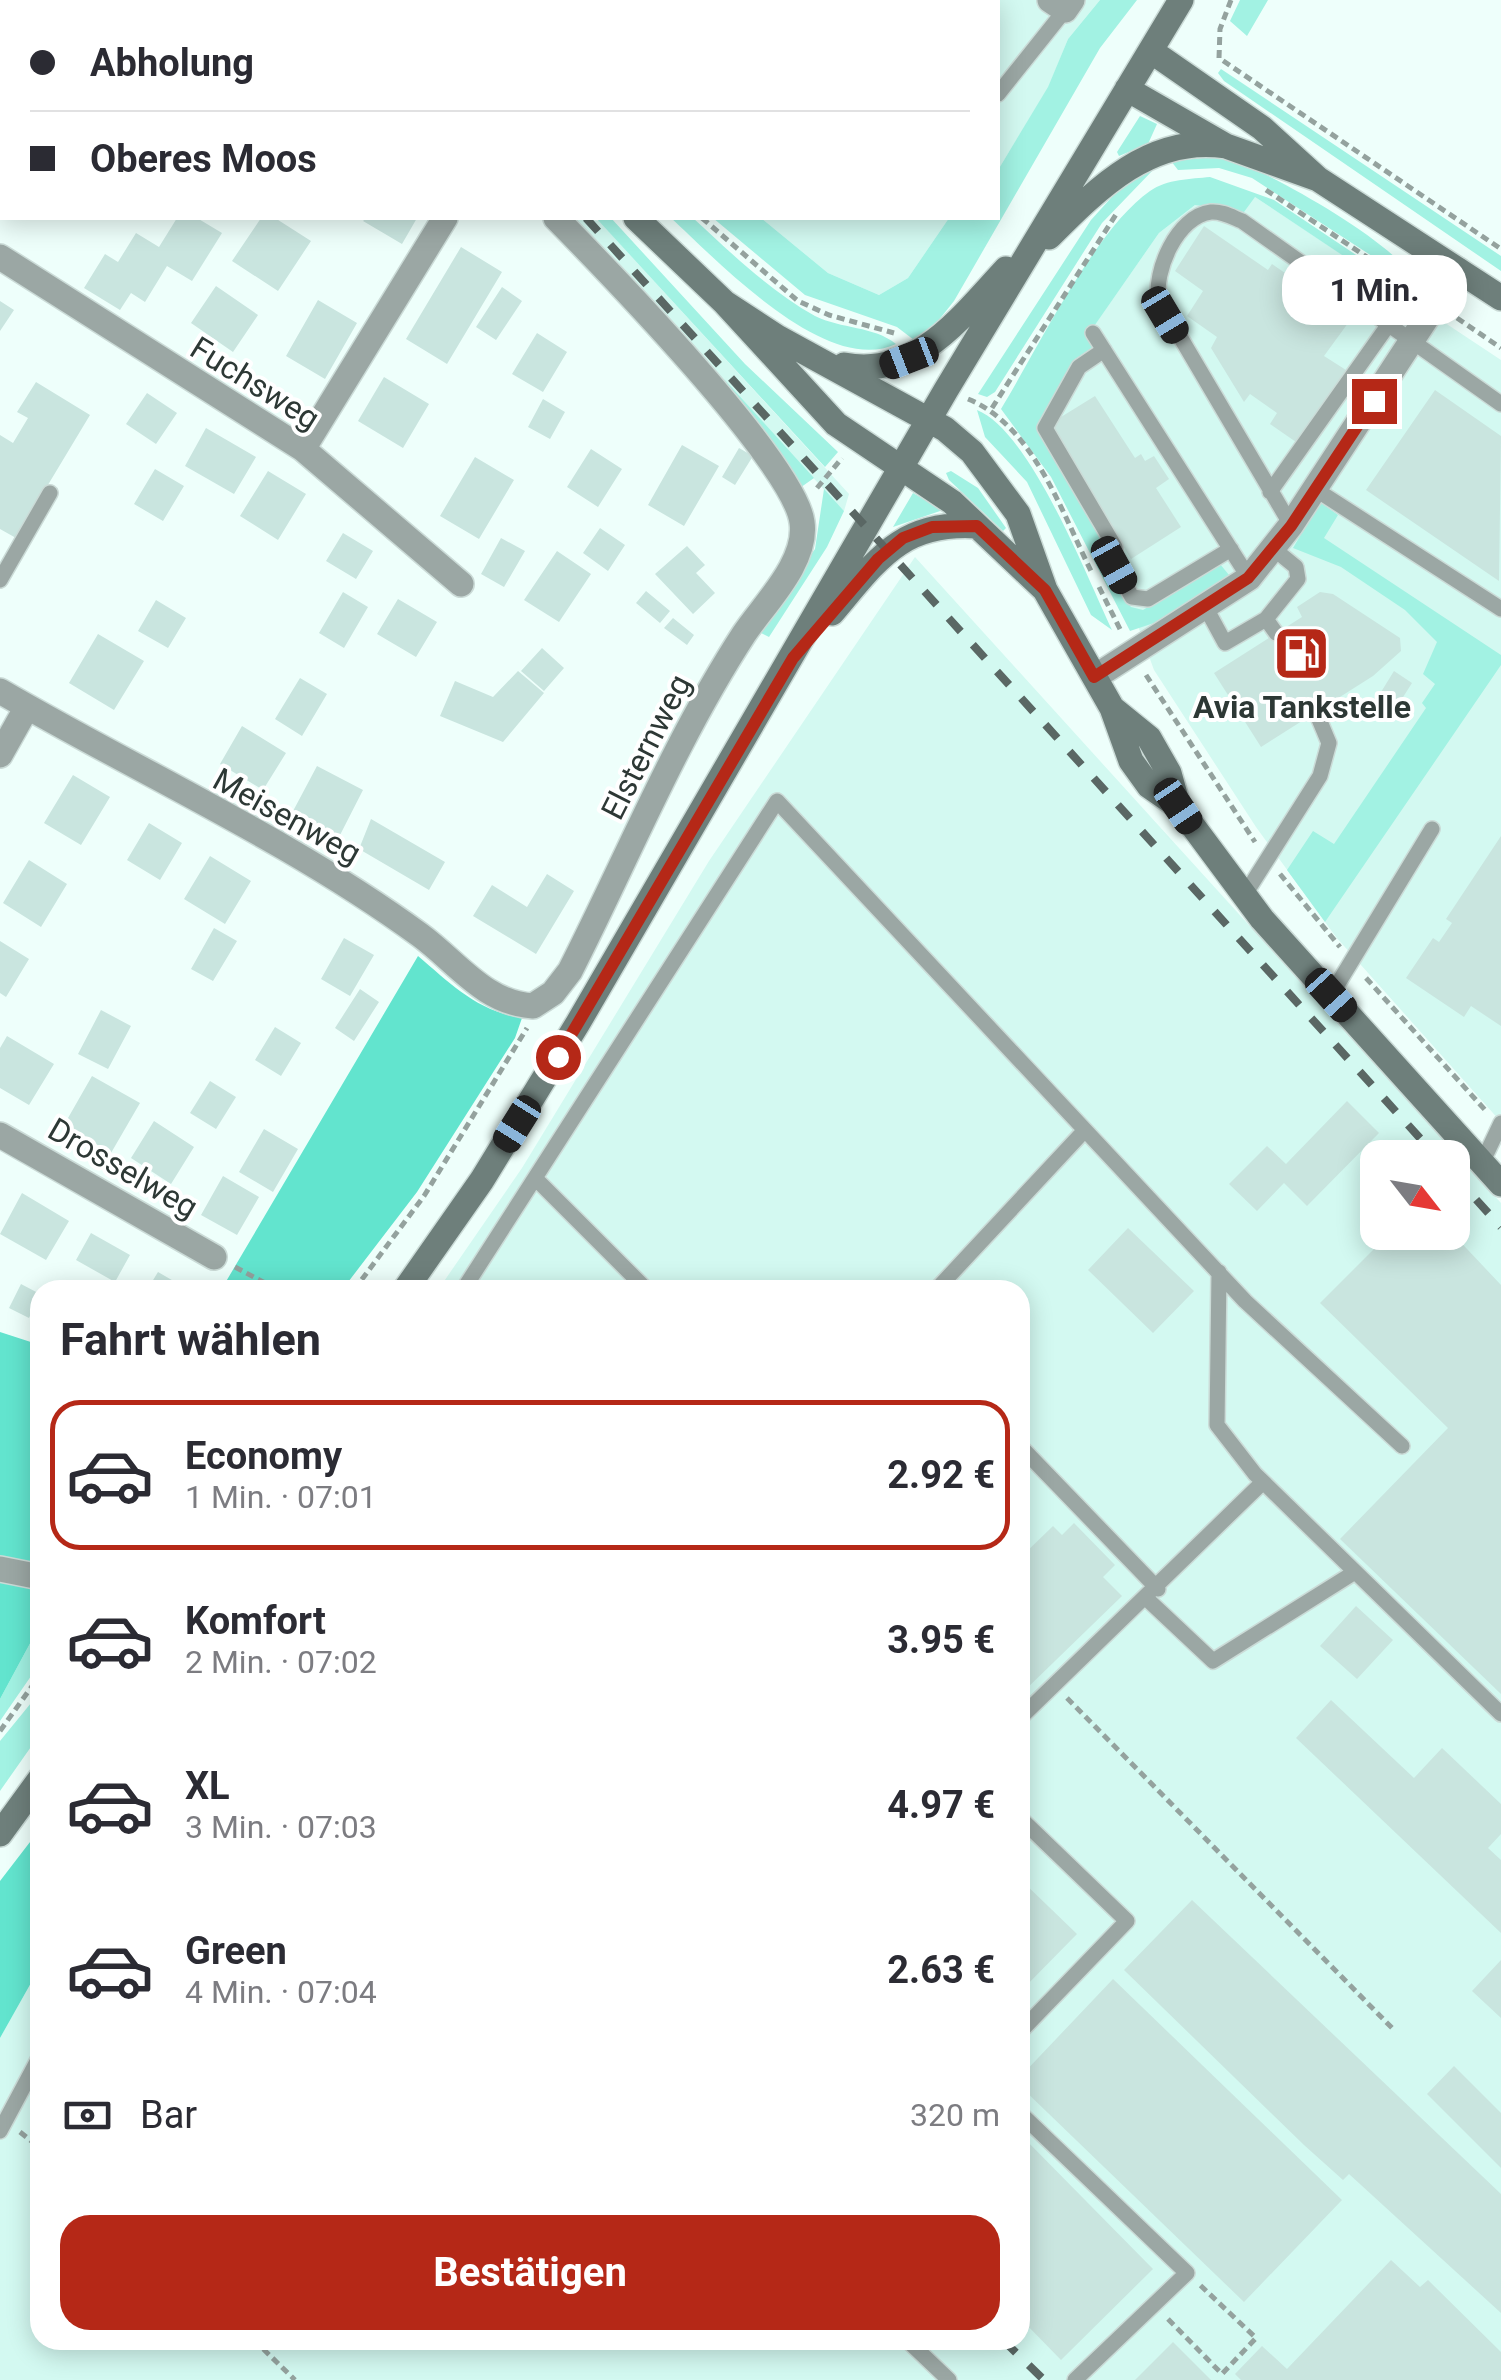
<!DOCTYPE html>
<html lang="de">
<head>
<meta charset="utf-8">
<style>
	:root { --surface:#fff; --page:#f2f2f3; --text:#2b2b33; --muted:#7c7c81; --line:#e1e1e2; --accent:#b52817 }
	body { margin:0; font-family:Roboto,sans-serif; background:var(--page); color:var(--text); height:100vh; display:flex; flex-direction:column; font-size:38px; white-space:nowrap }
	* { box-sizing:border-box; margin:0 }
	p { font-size:32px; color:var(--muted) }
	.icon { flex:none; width:55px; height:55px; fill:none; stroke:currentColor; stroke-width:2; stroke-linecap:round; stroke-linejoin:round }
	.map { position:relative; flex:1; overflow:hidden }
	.side { position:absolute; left:30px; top:1280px; width:1000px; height:1070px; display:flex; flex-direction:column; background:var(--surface); border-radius:30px; box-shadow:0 5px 25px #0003 }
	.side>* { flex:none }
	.hud { position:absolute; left:0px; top:0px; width:1000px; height:220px; box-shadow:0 5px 25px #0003; display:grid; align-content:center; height:220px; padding:0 30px; background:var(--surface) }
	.needle { width:65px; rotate:121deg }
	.buttons { position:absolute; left:1360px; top:1140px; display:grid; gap:20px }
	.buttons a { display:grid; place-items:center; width:110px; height:110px; border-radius:20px; background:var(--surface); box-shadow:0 5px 25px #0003; font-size:50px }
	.end { position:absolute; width:45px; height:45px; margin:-22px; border:12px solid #b52817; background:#fff; box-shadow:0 0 0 5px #fff }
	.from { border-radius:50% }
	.bubble { position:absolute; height:70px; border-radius:30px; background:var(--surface); box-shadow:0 5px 25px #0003; font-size:32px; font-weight:700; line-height:70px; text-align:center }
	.car { position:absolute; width:30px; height:60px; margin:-30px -15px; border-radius:12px; box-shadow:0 0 8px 2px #0007; background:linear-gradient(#222 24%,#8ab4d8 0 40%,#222 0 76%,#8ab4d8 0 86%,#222 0) }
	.hud b { display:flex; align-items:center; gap:35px; height:95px; font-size:38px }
	.hud b+b { border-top:2px solid var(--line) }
	.hud i { width:25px; height:25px; background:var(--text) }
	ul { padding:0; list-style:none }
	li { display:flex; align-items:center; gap:30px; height:150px; margin:0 20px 15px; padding:0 10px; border:5px solid transparent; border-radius:30px }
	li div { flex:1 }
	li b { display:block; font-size:38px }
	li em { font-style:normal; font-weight:700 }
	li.selected { border-color:var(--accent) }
	li>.icon { width:90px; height:90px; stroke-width:1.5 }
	h2 { padding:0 30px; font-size:45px; line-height:120px }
	.pay { display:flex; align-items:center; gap:25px; height:110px; padding:0 30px; font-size:38px }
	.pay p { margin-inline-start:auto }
	.action { display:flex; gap:20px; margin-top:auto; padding:20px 30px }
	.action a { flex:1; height:115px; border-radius:30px; background:var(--accent); color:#fff; font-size:40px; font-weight:700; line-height:115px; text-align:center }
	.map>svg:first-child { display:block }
	.built { fill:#d3f9f1; fill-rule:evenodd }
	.green { fill:#a2f2e3 }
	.forest { fill:#62e4ce }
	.building { fill:#c9e5df }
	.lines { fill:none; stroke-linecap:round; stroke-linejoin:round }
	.lane-casing { stroke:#cbdbd7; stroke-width:18 }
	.street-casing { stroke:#cbdbd7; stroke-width:28 }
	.secondary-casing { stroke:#cbdbd7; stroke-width:28 }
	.path { stroke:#94a29e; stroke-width:5; stroke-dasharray:8 5; stroke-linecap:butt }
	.lane { stroke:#9ba7a4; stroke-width:15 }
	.street { stroke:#9ba7a4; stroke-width:25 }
	.secondary { stroke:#6e7f7b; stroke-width:25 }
	.rail { stroke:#5a6764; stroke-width:8; stroke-dasharray:18 18; stroke-linecap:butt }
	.route { stroke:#b52817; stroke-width:12 }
	.labels { text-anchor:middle; stroke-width:8; stroke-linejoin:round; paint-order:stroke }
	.street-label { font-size:32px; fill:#2d3835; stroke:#fff }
	.poi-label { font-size:32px; font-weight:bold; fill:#2d3835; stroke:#fff }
</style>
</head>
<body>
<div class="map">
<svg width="1501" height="2380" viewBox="0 0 1501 2380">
	<rect width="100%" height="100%" fill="#eefffb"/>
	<path class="built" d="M 505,0 L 1100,0 L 1068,39 L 1048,88 L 998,170 L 998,2 Z
		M 1255,197 L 1501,360 L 1501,1122 L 1336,937 L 1256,827 L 1154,670 L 1131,607 L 1106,563 L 1108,550 L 1038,432 L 1074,360 L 1093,347 L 1087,336 L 1159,233 L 1195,205 L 1222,206 Z
		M 572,218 L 599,221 L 849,494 L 844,511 Z
		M 761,218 L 949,218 L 908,278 L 879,295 L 828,273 Z
		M 915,557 L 1501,1203 L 1501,2380 L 0,2380 L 0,2038 L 40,1967 L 40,2340 L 1020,2340 L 1020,1290 L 438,1290 L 522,1168 L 709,861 ZM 1378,1158 L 1452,1158 L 1452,1232 L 1378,1232 Z"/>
	<path class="green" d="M 1100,0 L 1137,0 L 1100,48 L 954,301 L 938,321 L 914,340 L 897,327 L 805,295 L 713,218 L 761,218 L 828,273 L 879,295 L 908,278 L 949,218 L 998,218 L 998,170 L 1048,87 L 1068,39 Z
		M 1240,0 L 1268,0 L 1247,36 L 1230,21 Z
		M 1221,69 L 1501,256 L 1501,271 L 1224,81 L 1218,73 Z
		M 1140,116 L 1157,124 L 1148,144 L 1119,156 L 1117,152 Z
		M 1224,156 C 1267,171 1404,246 1418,286 L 1252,178 L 1219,168 L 1178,170 L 1171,161 Z
		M 1154,169 L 1102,223 L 995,392 L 987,397 L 978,394 L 1091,220 L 1120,188 Z
		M 1210,177 L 1274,200 L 1419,297 L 1417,305 L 1255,197 L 1244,212 L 1195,205 L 1159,233 L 1088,335 L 1093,347 L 1074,360 L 1038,432 L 1108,550 L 1106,563 L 1131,607 L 1143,610 L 1220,564 L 1229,575 L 1154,623 L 1130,631 L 1051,477 L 1001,409 C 1037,350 1095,229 1150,191 C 1167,179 1191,179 1210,177 Z
		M 596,218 L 611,218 L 745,364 L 838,452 L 825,467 Z
		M 671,218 L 693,218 C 730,252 770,291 815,316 C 841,329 874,326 896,344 C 826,377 717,260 671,218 Z
		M 724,379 L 814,478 L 797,490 Z
		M 977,410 C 1030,431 1087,577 1112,630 L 1091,615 L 1027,482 L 985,437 Z
		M 951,471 L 978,488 L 1006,528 L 1003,531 L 949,480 L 946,473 Z
		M 824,489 L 844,511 L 827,547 L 769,637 L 757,631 L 815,549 Z
		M 913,493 L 943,510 L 893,527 Z
		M 1320,502 L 1338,515 L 1324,538 L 1501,655 L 1501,665 L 1325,922 L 1287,870 L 1313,831 L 1334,844 L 1426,708 L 1422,703 L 1435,684 L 1423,674 L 1437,642 L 1405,610 L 1341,567 L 1293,548 Z
		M 40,1625 L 38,1666 L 0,1721 L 0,1699 Z
		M 40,1692 L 40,1734 L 0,1791 L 0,1741 Z"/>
	<path class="forest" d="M 418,956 C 451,984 477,1011 522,1018 L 515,1038 L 417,1192 L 342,1290 L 221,1290 Z
		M 0,1332 L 40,1345 L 40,1625 L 0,1699 Z
		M 40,1829 L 40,1967 L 0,2038 L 0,1881 Z"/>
	<path class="building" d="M 177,218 L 197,218 L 222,233 L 192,281 L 167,266 L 145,302 L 131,293 L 120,310 L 84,288 L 105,254 L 118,262 L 136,233 L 159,247 Z
		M 261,218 L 275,218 L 311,241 L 278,291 L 232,261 Z
		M 366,218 L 417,218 L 402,244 L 363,221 Z
		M 1204,226 L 1268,270 L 1272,264 L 1351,319 L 1324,356 L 1346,370 L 1296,442 L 1270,424 L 1277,413 L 1250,394 L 1244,402 L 1211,348 L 1217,337 L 1187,316 L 1203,291 L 1175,271 Z
		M 461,247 L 502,272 L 447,364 L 406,339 Z
		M 216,286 L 258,315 L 233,352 L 191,323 Z
		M 502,287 L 522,301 L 496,340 L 476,327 Z
		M 318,300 L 357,323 L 325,379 L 286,356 Z
		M 0,301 L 14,310 L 0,331 Z
		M 537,333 L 567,352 L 543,392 L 512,374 Z
		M 384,377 L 429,404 L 403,448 L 358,421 Z
		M 36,382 L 90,415 L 16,538 L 0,529 L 0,435 L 13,443 L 28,418 L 17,412 Z
		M 1435,390 L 1501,436 L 1499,581 L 1366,490 Z
		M 147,393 L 177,413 L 156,444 L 126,424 Z
		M 1095,396 L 1135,458 L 1141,454 L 1145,461 L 1154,456 L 1169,479 L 1156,488 L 1181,527 L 1131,559 L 1048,425 Z
		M 543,399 L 565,412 L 550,439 L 528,427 Z
		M 206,428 L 256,457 L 234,494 L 185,466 Z
		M 682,445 L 719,466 L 684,526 L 648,505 Z
		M 739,448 L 753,456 L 735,485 L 722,477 Z
		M 591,449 L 622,469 L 598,507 L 567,487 Z
		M 475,457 L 514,480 L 479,539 L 440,516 Z
		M 155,469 L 184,486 L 163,521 L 134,504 Z
		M 268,471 L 306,494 L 278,540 L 240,516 Z
		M 600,528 L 625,545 L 608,571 L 583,553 Z
		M 343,533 L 373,551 L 356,579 L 326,561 Z
		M 501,538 L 525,551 L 504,587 L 481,574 Z
		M 687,546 L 705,565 L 696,573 L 715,593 L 693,614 L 655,574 Z
		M 557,551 L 591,574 L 559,622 L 524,600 Z
		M 646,591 L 670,611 L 660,623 L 636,603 Z
		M 343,592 L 368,607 L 344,648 L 319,633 Z
		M 1320,592 L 1333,594 L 1400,638 L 1401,651 L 1373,676 L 1261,747 L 1214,673 L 1302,617 L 1297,607 Z
		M 398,599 L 437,622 L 416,657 L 377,634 Z
		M 156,600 L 186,618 L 168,648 L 138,631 Z
		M 673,618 L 694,635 L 687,645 L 664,628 Z
		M 98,634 L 144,661 L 114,710 L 69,683 Z
		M 542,648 L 564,668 L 544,691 L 521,671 Z
		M 518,671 L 544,693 L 503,742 L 440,716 L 455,681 L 493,697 Z
		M 1394,671 L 1412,683 L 1391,716 L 1373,705 Z
		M 300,678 L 327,694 L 302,736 L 275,719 Z
		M 242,726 L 286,753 L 263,790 L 220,764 Z
		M 317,766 L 363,790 L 339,837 L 292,813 Z
		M 73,775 L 110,797 L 81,845 L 44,823 Z
		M 371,819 L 445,862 L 429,890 L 359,849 Z
		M 149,823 L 182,843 L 160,880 L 127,860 Z
		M 1501,836 L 1501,1026 L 1471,1006 L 1464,1017 L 1406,978 L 1433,938 L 1439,942 L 1452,923 L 1446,919 Z
		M 210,856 L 251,881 L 225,924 L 184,899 Z
		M 29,860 L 67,884 L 41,927 L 3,903 Z
		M 547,874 L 574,891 L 536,954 L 473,916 L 492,885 L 527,907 Z
		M 214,928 L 237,941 L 213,981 L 191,969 Z
		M 344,938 L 374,955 L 350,996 L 321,979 Z
		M 0,941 L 29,959 L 6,997 L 0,993 Z
		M 360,989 L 379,1002 L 354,1041 L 335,1028 Z
		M 101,1010 L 131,1026 L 108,1069 L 78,1054 Z
		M 275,1027 L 301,1043 L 281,1076 L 255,1060 Z
		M 7,1036 L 54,1064 L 29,1105 L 0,1088 L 0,1048 Z
		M 92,1076 L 140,1103 L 111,1153 L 64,1125 Z
		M 210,1081 L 236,1097 L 216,1129 L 190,1113 Z
		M 1347,1101 L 1379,1133 L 1307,1206 L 1284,1183 L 1257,1211 L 1229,1184 L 1267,1146 L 1286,1164 Z
		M 154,1121 L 194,1147 L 171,1184 L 131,1158 Z
		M 264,1129 L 298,1149 L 273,1192 L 239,1172 Z
		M 223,1176 L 259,1197 L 237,1235 L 201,1215 Z
		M 22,1193 L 69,1221 L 46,1260 L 0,1234 Z
		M 1128,1228 L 1194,1291 L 1153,1333 L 1088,1270 Z
		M 1391,1232 L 1451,1232 L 1501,1285 L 1501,1694 L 1340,1539 L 1448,1428 L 1320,1303 Z
		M 91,1233 L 130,1255 L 115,1282 L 76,1260 Z
		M 158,1272 L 189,1290 L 147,1290 Z
		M 21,1284 L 40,1294 L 29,1318 L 9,1308 Z
		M 1074,1523 L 1115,1565 L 1103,1577 L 1122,1596 L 1022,1693 L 1020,1558 L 1053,1526 L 1062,1535 Z
		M 1356,1606 L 1393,1640 L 1357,1679 L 1320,1646 Z
		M 1331,1700 L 1414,1778 L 1442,1748 L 1501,1804 L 1501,1834 L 1488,1848 L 1501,1860 L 1501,1933 L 1296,1738 Z
		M 1020,1879 L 1077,1934 L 1020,1992 Z
		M 1192,1900 L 1501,2194 L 1501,2313 L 1349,2174 L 1343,2180 L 1304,2145 L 1124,1970 Z
		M 1501,1960 L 1501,2018 L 1472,1991 Z
		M 1113,1979 L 1342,2200 L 1244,2302 L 1020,2086 L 1020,2077 Z
		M 1454,2066 L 1501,2113 L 1501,2168 L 1427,2094 Z
		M 1020,2134 L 1153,2269 L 1061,2360 L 1020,2318 Z
		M 1391,2260 L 1420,2287 L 1428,2280 L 1501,2352 L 1501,2380 L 1241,2380 L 1235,2374 L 1262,2346 L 1287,2369 Z
		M 1173,2342 L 1211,2380 L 1135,2380 Z"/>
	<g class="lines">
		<defs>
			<path id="lane" d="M 857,2 L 859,0
				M 998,94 L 1065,10
				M 1093,333 L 1249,578
				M 1104,350 L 1079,367 L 1045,428 L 1115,547 L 1114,565 L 1132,597 L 1148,599 L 1231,549
				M 1315,489 L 1501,609
				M 1270,492 L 1389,324
				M 1291,525 L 1159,301 C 1153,272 1177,216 1211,212 C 1222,211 1232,217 1242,221 L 1501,404
				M 0,580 L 50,493
				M 1206,608 L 1225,643 L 1266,619 L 1276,633
				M 1266,619 L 1298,579 L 1296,567 L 1274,549
				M 1244,896 L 1320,776 L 1329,743 L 1316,712
				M 1331,995 L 1432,829
				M 1482,1163 L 1501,1123
				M 535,1178 L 647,1290
				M 1219,1272 L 1217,1425 L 1255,1474 L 1501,1714
				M 463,1290 L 777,801 L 1245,1301 L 1402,1446
				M 936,1290 L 1085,1130
				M 1020,1446 L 1158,1589
				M 1147,1599 L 1213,1661 L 1355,1572
				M 1020,1718 L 1263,1482
				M 1020,1818 L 1127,1921 L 1020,2032
				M 1020,2113 L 1187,2273 L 1075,2380
				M 0,2131 L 40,2056
				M 907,2340 L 949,2380"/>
			<path id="street" d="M 329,0 L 331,2
				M 1050,0 L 1065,10 L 1072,0
				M 0,257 L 303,449 L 461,584
				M 303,449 L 445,218
				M 1095,677 L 1249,578 L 1291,525 L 1458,270
				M 0,691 C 139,772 290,840 420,935 C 457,962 484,1003 533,1006 L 553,993 L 570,971 C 627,859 675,740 744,634 C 764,604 808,562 802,522 C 794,462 606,269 556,218
				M 0,755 L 27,707
				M 0,1135 L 214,1257
				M 0,1569 L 40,1577"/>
			<path id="secondary" d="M 408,0 L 410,2
				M 1151,51 L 1262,128 L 1318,179 L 1501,298
				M 1127,89 L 1226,146 L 1318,179
				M 636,218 L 725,303 L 836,424 L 952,502 L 1045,590
				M 1049,237 C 1097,189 1151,134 1226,146
				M 725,303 L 777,337 L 945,429 L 972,452 L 1018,514 L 1045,590 L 1112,708 L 1131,761 L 1149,786 L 1178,806
				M 844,365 C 917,379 962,316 1006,269
				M 832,613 C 877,560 901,521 977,526
				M 1112,708 L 1149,738 L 1169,773 L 1178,806 L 1262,919 L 1501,1184
				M 405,1290 L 482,1180 L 578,1023 L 946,390 L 1181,0
				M 0,1834 L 40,1779"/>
		</defs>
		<use href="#lane" class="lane-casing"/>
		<use href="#street" class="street-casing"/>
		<use href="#secondary" class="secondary-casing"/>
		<path class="path" d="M 470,0 L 473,2
			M 1231,0 L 1220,29 L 1219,58 L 1501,249
			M 1266,190 L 1415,289
			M 702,218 L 798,301 L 829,315 L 894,333
			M 1457,318 L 1501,348
			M 968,399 C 1034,426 1062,513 1092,573
			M 992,408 L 1117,213
			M 817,488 L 842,458
			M 1099,587 L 1121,631
			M 1146,675 L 1255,842
			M 1280,874 L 1340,947
			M 1366,978 L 1486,1111
			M 235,1267 L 278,1290
			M 354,1290 L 424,1196 L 527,1028
			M 1067,1698 L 1395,2031
			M 0,1731 L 40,1675
			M 20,2132 L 40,2148
			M 1168,2319 L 1222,2374 L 1256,2338 L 1200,2285
			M 254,2340 L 295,2380"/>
		<use href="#lane" class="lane"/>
		<use href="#street" class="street"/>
		<use href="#secondary" class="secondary"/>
		<path class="rail" d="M 364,0 L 367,2
			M 586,218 L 1438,1158
			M 1452,1173 L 1501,1227
			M 1003,2340 L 1044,2380"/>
	</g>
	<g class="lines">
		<path class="route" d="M 558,1057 L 793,658 L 878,559 L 903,538 L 932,527 L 977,526 L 1045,590 L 1094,677 L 1248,578 L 1291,526 L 1374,401"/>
	</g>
	<defs>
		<symbol id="fuel-square" viewBox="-11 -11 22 22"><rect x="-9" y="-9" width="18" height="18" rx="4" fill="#b52817" stroke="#fff"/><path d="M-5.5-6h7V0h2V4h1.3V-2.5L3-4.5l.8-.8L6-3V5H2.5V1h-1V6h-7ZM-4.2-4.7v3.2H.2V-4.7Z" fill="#fff"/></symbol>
	</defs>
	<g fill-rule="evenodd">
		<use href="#fuel-square" x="1270" y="622" width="63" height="63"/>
	</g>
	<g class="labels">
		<g class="street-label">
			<text transform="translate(255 383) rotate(32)" y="11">Fuchsweg</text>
			<text transform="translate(646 747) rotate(-63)" y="11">Elsternweg</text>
			<text transform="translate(287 816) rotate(29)" y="11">Meisenweg</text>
			<text transform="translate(123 1168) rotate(30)" y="11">Drosselweg</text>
		</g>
		<g class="poi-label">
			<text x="1302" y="718">Avia Tankstelle</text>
		</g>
	</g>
</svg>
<div class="buttons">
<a><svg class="needle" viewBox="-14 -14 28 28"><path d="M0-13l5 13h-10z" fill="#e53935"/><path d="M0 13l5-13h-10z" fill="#7c7c81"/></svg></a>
</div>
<i class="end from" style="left:558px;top:1057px"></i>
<i class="end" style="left:1374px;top:401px"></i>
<div class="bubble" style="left:1282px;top:255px;width:185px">1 Min.</div>
<i class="car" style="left:1165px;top:315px;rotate:149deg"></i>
<i class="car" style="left:909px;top:358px;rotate:249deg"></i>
<i class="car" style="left:1114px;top:565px;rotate:151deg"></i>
<i class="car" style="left:1178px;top:806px;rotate:146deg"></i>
<i class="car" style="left:1331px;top:995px;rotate:138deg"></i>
<i class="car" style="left:517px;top:1124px;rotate:212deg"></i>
<div class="hud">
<b><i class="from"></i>Abholung</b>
<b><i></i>Oberes Moos</b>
</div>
<section class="side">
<h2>Fahrt wählen</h2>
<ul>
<li class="selected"><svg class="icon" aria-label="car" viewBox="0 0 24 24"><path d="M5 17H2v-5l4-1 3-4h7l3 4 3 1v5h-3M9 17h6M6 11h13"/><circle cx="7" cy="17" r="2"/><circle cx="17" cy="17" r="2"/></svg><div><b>Economy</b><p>1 Min. · 07:01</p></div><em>2.92 €</em></li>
<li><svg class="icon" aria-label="car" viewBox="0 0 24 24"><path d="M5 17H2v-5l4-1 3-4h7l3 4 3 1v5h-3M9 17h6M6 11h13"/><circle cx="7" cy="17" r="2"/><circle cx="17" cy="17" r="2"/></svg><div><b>Komfort</b><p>2 Min. · 07:02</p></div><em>3.95 €</em></li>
<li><svg class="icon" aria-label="car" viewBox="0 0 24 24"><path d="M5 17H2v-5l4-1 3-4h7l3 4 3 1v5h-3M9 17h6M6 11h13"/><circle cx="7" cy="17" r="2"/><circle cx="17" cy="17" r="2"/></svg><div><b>XL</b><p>3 Min. · 07:03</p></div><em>4.97 €</em></li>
<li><svg class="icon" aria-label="car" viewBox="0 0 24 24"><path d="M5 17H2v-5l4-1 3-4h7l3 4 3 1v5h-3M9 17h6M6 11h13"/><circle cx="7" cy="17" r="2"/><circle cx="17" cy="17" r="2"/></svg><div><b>Green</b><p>4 Min. · 07:04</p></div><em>2.63 €</em></li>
</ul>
<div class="pay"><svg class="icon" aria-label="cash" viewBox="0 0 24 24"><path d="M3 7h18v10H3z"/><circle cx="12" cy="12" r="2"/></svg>Bar<p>320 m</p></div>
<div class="action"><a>Bestätigen</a></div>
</section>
</div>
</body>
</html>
